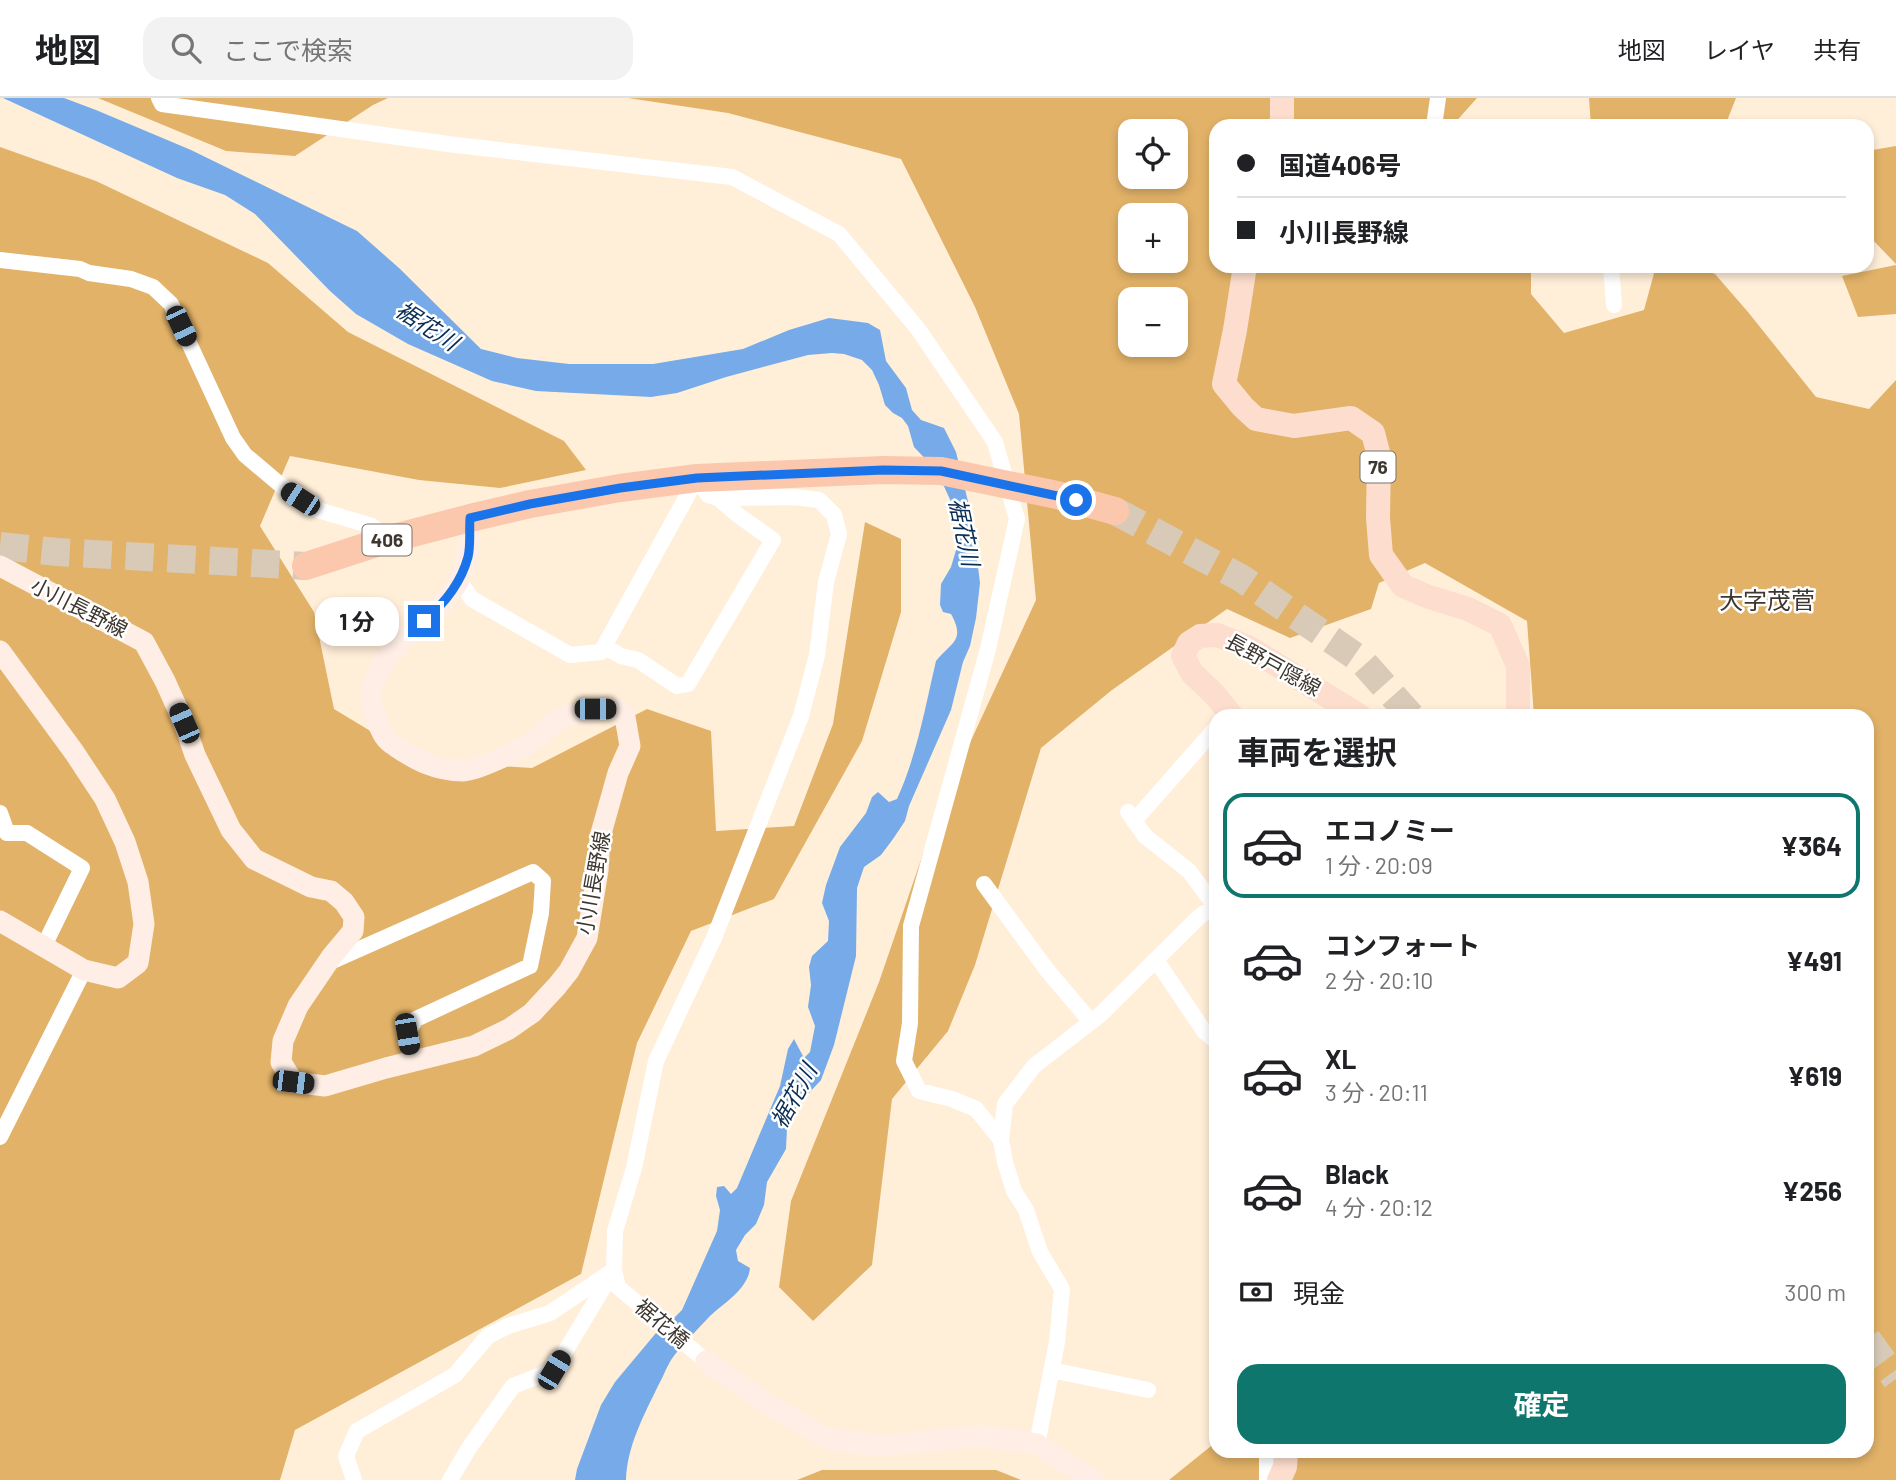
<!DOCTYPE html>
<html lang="ja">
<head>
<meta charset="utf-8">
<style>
	:root { --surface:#fff; --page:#f2f2f2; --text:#202124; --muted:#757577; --line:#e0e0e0; --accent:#0f766e }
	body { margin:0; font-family:Barlow,"Noto Sans JP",sans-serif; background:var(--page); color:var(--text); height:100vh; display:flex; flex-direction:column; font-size:26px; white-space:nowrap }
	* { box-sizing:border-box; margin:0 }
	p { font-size:23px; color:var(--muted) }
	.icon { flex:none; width:38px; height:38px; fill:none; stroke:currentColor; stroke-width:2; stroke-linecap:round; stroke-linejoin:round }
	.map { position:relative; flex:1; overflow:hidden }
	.details { position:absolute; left:1209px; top:611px; width:665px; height:749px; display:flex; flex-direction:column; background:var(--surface); border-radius:21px; box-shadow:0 4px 10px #0003 }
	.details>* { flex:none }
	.top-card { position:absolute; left:1209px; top:21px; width:665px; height:154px; border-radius:21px; box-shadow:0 4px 10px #0003; display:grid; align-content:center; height:154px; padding:0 28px; background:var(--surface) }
	.fabs { position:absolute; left:1118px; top:21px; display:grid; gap:14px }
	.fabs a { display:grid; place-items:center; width:70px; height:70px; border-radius:14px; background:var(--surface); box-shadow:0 4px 10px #0003; font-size:35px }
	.end { position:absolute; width:32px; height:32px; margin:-16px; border:9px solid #1a73e8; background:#fff; box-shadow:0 0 0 4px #fff }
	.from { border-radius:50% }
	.bubble { position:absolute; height:49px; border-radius:21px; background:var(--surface); box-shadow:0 4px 10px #0003; font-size:23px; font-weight:700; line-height:49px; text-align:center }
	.car { position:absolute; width:21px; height:42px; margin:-21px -10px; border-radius:9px; box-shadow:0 0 5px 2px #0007; background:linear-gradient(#222 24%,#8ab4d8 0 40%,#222 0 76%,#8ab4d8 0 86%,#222 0) }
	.top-card b { display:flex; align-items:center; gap:24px; height:66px; font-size:26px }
	.top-card b+b { border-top:2px solid var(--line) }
	.top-card i { width:18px; height:18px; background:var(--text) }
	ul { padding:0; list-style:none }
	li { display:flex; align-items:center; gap:21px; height:105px; margin:0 14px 10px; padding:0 14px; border:4px solid transparent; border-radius:21px }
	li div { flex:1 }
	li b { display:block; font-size:26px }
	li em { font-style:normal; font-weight:700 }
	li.selected { border-color:var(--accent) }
	li>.icon { width:63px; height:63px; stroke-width:1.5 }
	h2 { padding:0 28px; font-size:32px; line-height:84px }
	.pay { display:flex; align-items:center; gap:18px; height:77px; padding:0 28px; font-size:26px }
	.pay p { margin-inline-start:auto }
	.cta { display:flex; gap:14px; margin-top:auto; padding:14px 28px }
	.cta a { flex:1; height:80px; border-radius:21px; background:var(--accent); color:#fff; font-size:28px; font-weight:700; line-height:80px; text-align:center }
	header { display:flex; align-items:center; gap:42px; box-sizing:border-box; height:98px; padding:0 35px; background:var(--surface); border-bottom:2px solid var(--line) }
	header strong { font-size:33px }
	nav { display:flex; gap:38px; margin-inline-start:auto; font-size:24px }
	.search { width:490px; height:63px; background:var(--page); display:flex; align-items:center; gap:18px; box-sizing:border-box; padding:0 24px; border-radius:21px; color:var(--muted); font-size:26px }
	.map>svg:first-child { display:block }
	.forest { fill:#e2b268; fill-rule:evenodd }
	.water { fill:#76aae9 }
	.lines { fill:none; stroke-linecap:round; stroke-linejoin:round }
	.highway-tunnel { stroke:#d8cab7; stroke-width:28; stroke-dasharray:28 14; stroke-linecap:butt }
	.street { stroke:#fff; stroke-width:16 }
	.secondary { stroke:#feeee6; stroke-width:21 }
	.primary { stroke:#fddece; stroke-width:24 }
	.highway { stroke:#fbc8ad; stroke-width:28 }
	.route { stroke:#1a73e8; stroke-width:9 }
	.labels { text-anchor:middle; stroke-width:5; stroke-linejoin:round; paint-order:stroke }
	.shield { fill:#fff; stroke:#77736d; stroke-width:2 }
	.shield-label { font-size:19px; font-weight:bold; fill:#3d372f }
	.street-label { font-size:21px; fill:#3d372f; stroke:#fff }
	.water-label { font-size:23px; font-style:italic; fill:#092e55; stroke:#fff }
	.quarter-label { font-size:24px; fill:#3d372f; stroke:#fff }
</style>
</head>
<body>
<header>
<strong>地図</strong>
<div class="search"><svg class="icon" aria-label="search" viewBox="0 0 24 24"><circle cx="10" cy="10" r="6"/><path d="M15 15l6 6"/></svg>ここで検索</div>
<nav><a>地図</a><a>レイヤ</a><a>共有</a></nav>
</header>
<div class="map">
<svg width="1896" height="1382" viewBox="0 0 1896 1382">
	<rect width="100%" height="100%" fill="#ffefd9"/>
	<path class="forest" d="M 98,0 L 388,0 L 373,7 L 295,58 L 226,53 Z
		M 628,0 L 1477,0 L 1452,28 L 1216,28 L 1216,168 L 1531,168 L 1531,196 L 1564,235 L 1644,212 L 1656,168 L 1693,168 L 1715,176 L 1748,214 L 1816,299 L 1869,311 L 1896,282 L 1896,1382 L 1169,1382 L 1216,1344 L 1216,1353 L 1867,1353 L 1867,618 L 1534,618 L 1527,523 L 1425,465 L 1379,485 L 1371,511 L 1290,540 L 1227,511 L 1112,592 L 1041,650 L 975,867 L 948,933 L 892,1001 L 872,1167 L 813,1223 L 779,1189 L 791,1103 L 879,884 L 936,718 L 1036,502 L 1019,316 L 975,209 L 901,61 L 728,15 ZM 1130,33 L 1176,33 L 1176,79 L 1130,79 ZM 1130,117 L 1176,117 L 1176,163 L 1130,163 ZM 1130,201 L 1176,201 L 1176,247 L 1130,247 Z
		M 1589,0 L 1736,0 L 1725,28 L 1591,28 Z
		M 1896,48 L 1896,166 L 1867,136 L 1867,53 Z
		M 0,49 L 96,83 L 268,165 L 348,234 L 564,343 L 586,372 L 500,390 L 419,382 L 290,358 L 260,428 L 314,514 L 334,611 L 420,663 L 532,670 L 647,611 L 711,633 L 716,733 L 794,728 L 833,626 L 865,424 L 901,441 L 901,514 L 862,643 L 774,801 L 691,833 L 637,945 L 581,1176 L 295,1332 L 280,1382 L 0,1382 Z
		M 1896,167 L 1896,216 L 1858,219 L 1842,178 Z
		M 822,1372 L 996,1372 L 1021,1382 L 797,1382 Z"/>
	<path class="water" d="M 3,0 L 64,0 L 96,12 L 191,52 L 357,133 L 399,170 L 481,251 L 517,260 L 569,266 L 653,266 L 743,251 L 789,232 L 829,220 L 868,225 L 880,232 L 886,263 L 906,290 L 912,312 L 921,322 L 944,330 L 956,354 L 972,420 L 980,485 L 976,520 L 970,548 L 963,564 L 951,612 L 909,708 L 905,723 L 893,741 L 881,757 L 864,769 L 857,790 L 856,858 L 834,947 L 821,982 L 797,1008 L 787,1030 L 786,1051 L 767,1084 L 764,1107 L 756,1126 L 745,1137 L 736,1152 L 738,1163 L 750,1170 C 748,1191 724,1205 710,1218 C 699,1230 680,1249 671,1262 C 666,1270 663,1279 659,1286 C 644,1317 627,1348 626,1382 L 575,1382 L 577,1371 L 601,1307 L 615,1284 L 661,1229 L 665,1229 L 682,1212 L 717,1133 L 720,1112 L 716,1098 L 717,1089 L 724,1088 L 731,1096 L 737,1090 L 780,988 L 788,951 L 794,941 L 804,960 L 810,954 L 815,928 L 808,909 L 811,887 L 809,869 L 812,858 L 828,843 L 829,823 L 822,805 L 826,787 L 840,749 L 866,715 L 872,699 L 878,694 L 889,704 L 897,701 C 917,657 925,610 936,563 C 951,544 966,543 951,516 L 943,514 L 940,507 L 941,486 L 951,469 L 959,442 L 958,419 L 937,373 L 914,349 L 908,328 L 902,320 L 893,315 L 885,307 L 879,287 L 872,272 L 862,262 L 844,256 L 832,255 L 808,257 L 726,279 L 677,295 L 651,299 L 536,293 L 492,283 L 408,246 L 356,216 L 330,193 L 255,116 L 225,97 L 177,80 Z"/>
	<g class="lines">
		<path class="highway-tunnel" d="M 1115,413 L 1241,480 L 1361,562 L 1411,618
			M 0,448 L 57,454 L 306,468
			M 1867,1241 L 1896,1281"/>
		<path class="street" d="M 159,0 L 162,6 L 448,46 L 732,79 L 839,136 L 918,231 L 995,344 L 1017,421 L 988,551 L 911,828 L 910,925 L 904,963 L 919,993 L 952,1001 L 976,1011 L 1001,1042
			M 1434,28 L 1438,0
			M 0,162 L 80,171 L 89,175 L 131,181 L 153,189 L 171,206 L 233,340 L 245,357 L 283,389 L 318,412 L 372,428 L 386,442
			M 1611,168 L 1614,207
			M 459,483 L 472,501 L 570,557 L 601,554 L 697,380 L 708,397 L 718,400 L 795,399 L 819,402 L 834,417 L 839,436 L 826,484 L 817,557 L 801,618 L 714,840 L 656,963 L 634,1070 L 615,1133 L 614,1172 L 618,1189 L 706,1263
			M 605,549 L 621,558 L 638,562 L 677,588 L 688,586 L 773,442 L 738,417 L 718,400
			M 1128,714 L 1145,738 L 1189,773 L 1215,808
			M 0,715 L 7,735 L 27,735 L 82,770 L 43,850
			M 1134,723 L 1216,630
			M 984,786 L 1047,872 L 1091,924
			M 1156,862 L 1204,933 L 1216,943
			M 328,865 L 533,774 L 543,783 L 541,815 L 530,868 L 416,921 L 407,936 L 412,963
			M 0,1039 L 84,872
			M 1051,1272 L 1148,1292
			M 1037,1346 L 1057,1244 L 1062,1191 L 1040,1154 L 1026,1112 L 1014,1093 L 1005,1064 L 1001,1042 L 1005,1006 L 1034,968 L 1100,917 L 1199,819 L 1216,807
			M 1267,1353 L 1267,1382
			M 354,1382 L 346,1358 L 357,1333 L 455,1277 L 488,1238 L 508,1228 L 550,1215 L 614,1172
			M 450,1382 L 469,1350 L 513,1288 L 554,1272 L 611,1177"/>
		<path class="secondary" d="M 0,468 L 144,544 L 165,583 L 184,625 L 195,657 L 231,732 L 254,761 L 311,789 L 331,793 L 344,804 L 354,819 L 353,833 L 332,858 L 298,908 L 283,943 L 281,964 L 293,984 L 325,988 L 386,970 L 474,948 L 509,931 L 532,915 L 557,888 L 569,873 L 587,840 L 598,772 L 600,739 L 618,675 L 630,648 L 625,619 L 617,611 C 597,611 578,613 560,621 C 549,626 541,638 531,644 C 517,653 479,672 463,673 C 436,673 417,663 395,648 C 384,641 382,635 377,623 C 348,565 437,526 459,482 C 469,462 469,442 470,420
			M 0,553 L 74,654 L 105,701 L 125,744 L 138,784 L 144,826 L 138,865 L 118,880 L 84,872 L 0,823
			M 706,1263 L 764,1304 L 828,1341 L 879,1348 L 981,1338 L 1037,1346 L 1093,1382"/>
		<path class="primary" d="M 1279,28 L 1282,23 L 1282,0
			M 1245,168 L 1235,232 L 1224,286 L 1243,309 L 1256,321 L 1294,328 L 1351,320 L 1373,335 L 1379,358 L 1378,420 L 1381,457 L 1403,488 L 1429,499 L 1468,511 L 1500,527 L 1518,568 L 1518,618
			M 1232,618 L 1214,596 L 1192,575 L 1183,558 L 1189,545 L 1200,538 L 1217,537 L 1248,549 L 1360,618
			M 1279,1382 L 1285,1369 L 1286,1353"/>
		<path class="highway" d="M 306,468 L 386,442 L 470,420 L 530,406 L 620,390 L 697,380 L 883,372 L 941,373 L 1057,397 L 1115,413"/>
	</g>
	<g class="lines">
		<path class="route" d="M 424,523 C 444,506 461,485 468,459 C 471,447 469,432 470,420 L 530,406 L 620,390 L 697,380 L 883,372 L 941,373 L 1076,402"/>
	</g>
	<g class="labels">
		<g class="shield">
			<rect x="1360.5" y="353.5" width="35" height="31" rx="5"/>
			<rect x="362.5" y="426.5" width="49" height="31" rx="5"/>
		</g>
		<g class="shield-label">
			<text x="1378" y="376">76</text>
			<text x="387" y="449">406</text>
		</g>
		<g class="street-label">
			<text transform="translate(79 510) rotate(27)" y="7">小川長野線</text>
			<text transform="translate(1273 567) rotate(29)" y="7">長野戸隠線</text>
			<text transform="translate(594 785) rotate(-80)" y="7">小川長野線</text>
			<text transform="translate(662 1226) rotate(40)" y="7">裾花橋</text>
		</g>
		<g class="water-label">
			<text transform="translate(427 228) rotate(33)" y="8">裾花川</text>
			<text transform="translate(964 434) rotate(78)" y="8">裾花川</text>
			<text transform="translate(794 998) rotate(-61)" y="8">裾花川</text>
		</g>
		<g class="quarter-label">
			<text x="1767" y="511">大字茂菅</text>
		</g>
	</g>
</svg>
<div class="fabs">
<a><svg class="icon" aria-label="locate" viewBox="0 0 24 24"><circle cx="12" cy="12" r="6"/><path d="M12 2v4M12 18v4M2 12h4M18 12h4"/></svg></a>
<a>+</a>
<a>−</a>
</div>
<i class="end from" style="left:1076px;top:402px"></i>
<i class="end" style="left:424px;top:523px"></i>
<div class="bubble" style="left:315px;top:499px;width:84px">1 分</div>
<i class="car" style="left:181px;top:228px;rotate:155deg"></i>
<i class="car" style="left:300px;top:401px;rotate:303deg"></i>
<i class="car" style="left:595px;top:611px;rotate:90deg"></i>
<i class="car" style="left:184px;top:625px;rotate:336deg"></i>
<i class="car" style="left:407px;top:936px;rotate:170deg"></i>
<i class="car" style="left:293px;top:984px;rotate:97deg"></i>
<i class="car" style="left:554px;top:1272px;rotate:31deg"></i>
<div class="top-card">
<b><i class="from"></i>国道406号</b>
<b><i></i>小川長野線</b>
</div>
<section class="details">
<h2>車両を選択</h2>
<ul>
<li class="selected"><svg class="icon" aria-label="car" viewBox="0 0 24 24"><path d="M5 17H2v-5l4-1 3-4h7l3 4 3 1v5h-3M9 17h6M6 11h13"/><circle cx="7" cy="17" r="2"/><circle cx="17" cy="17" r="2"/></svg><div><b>エコノミー</b><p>1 分 · 20:09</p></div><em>¥364</em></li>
<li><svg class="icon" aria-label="car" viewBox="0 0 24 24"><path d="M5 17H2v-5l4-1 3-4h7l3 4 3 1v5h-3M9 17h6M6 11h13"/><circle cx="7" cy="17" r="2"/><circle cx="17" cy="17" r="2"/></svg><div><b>コンフォート</b><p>2 分 · 20:10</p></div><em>¥491</em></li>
<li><svg class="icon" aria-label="car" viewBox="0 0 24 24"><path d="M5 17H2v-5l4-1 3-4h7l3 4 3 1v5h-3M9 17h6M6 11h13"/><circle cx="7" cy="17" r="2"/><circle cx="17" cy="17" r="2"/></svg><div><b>XL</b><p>3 分 · 20:11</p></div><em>¥619</em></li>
<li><svg class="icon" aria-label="car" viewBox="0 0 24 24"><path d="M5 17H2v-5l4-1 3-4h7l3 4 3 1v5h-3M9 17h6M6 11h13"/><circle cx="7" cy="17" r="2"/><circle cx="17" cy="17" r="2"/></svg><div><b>Black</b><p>4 分 · 20:12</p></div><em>¥256</em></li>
</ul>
<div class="pay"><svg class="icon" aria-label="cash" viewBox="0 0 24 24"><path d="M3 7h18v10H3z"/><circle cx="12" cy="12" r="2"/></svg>現金<p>300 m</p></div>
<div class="cta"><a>確定</a></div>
</section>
</div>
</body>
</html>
